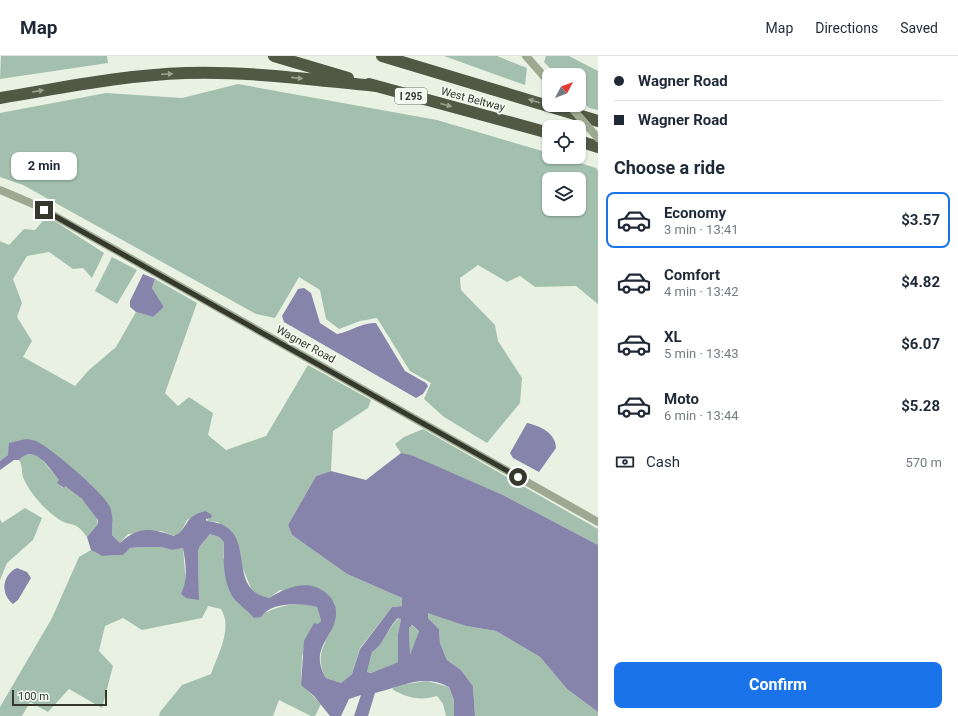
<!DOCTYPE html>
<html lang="en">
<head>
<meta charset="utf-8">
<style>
	:root { --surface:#fff; --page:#f6f6f7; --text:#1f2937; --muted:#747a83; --line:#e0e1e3; --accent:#1a73e8 }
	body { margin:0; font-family:Roboto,sans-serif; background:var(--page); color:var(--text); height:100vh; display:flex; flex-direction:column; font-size:15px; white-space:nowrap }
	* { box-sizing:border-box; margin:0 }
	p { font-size:13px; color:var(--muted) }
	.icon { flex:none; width:22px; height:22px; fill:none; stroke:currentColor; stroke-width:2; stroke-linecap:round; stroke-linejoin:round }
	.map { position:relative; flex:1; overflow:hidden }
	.side { display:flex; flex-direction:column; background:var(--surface); width:360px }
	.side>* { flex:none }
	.guide { display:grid; align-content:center; height:88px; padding:0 16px; background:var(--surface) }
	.needle { width:26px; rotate:49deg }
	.controls { position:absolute; left:542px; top:12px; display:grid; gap:8px }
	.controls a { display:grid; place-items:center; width:44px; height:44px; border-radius:8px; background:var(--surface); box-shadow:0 1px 3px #0004; font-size:20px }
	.scale { position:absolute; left:12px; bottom:10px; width:95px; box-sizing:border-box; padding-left:4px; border:2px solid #34392c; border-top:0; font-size:11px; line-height:14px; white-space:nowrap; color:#34392c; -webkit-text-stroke:3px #f3f9ee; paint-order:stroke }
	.end { position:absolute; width:18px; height:18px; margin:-9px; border:5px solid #34392c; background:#fff; box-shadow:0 0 0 2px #fff }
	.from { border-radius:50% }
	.bubble { position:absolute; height:28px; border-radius:8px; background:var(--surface); box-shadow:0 1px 3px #0004; font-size:13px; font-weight:700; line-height:28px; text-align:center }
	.guide b { display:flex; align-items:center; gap:14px; height:38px; font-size:15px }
	.guide b+b { border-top:1px solid var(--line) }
	.guide i { width:10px; height:10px; background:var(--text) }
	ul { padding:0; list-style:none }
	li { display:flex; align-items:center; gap:12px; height:56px; margin:0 8px 6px; padding:0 8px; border:2px solid transparent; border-radius:8px }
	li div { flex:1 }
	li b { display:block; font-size:15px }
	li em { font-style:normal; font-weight:700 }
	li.selected { border-color:var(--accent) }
	li>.icon { width:36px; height:36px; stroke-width:1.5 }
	h2 { padding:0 16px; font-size:18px; line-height:48px }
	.pay { display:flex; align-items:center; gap:10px; height:44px; padding:0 16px; font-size:15px }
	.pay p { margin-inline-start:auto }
	.cta { display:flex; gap:8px; margin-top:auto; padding:8px 16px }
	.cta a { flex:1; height:46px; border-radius:8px; background:var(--accent); color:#fff; font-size:16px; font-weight:700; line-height:46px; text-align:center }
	header { display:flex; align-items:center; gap:24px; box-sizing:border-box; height:56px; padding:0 20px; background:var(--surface); border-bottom:1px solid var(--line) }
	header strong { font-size:19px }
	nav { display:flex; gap:22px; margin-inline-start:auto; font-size:14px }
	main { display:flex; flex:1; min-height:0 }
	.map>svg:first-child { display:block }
	.green { fill:#a3c0ae; fill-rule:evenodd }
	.water { fill:#8784ac; fill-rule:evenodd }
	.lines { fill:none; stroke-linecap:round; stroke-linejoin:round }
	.minor { stroke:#9ea992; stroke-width:8 }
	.highway { stroke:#515944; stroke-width:12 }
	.minor-bridge { stroke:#9ea992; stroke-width:8 }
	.oneway { fill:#9aa190 }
	.route { stroke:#34392c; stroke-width:5 }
	.labels { text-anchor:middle; stroke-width:4; stroke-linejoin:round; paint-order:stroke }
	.shield { fill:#f3f9ee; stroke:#6d7366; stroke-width:1 }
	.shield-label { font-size:10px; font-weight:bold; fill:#34392c }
	.street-label { font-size:11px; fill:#34392c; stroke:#f3f9ee }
</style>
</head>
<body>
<header>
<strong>Map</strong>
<nav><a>Map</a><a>Directions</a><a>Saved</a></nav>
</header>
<main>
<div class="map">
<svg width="598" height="660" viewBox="0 0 598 660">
	<rect width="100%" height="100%" fill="#e9f2e2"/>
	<path class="green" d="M 1,0 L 107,0 L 108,7 L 0,23 Z
		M 444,0 L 497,0 L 527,12 L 525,29 Z
		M 546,0 L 569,0 L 598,15 L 598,54 L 589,52 L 579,42 L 579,19 L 557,19 L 544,6 Z
		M 238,28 L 437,64 L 549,97 L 549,101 L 561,101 L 596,112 L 598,115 L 598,248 L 576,230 L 535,231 L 520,220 L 507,226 L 478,209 L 460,222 L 461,234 L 495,269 L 498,285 L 522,322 L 520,347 L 487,387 L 444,361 L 424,343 L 431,327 L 410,315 L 377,262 L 360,265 L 339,273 L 326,263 L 320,234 L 299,221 L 275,262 L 256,258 L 23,129 L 0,121 L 0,57 L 106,37 L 182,42 ZM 549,123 L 579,123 L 579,153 L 549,153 Z
		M 47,160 L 104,197 L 92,222 L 83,212 L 73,213 L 49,196 L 27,200 L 13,223 L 22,247 L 17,261 L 32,285 L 23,301 L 75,330 L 89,314 L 116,291 L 136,256 L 153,261 L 164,251 L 152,232 L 155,223 L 197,247 L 165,337 L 178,350 L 189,341 L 213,357 L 208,379 L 226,394 L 266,380 L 308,309 L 371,344 L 368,352 L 333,375 L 331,415 L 316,420 L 288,469 L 292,479 L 347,518 L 402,542 L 402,550 L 392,551 L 360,592 L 352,618 L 341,627 L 326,622 C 308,592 342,575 334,546 L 280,534 L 269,542 L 261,540 L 252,535 L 241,508 L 240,494 L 218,466 L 206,465 L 212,459 L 206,455 L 187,464 L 180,478 L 174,480 L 161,475 L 128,478 L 120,487 L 112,479 L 113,467 L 81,420 L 38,386 L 8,399 L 0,405 L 0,185 L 9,189 L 24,173 L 35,174 Z
		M 112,201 L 137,214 L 117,248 L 95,235 Z
		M 423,373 L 598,473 L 598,489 L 503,439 L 411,400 L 401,397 L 395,388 L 404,381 Z
		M 33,398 L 39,400 L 59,424 L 58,427 L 63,432 L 65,430 C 77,439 97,452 98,468 L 87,481 C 75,463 70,472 57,462 C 44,453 29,436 23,421 C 21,415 23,410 19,404 L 24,399 Z
		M 25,452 L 42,462 L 33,484 L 7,507 L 0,524 L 0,463 L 2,467 Z
		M 210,478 L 219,481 L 224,486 L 223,501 L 254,562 C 275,551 294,544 317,551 L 321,565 L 302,600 L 301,628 L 321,648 L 315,660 L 311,660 L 279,644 L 273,660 L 159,660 L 160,656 L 182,629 L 211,618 C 218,598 233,573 221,553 L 208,550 L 202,562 L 142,574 L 123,562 L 105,570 L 99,595 L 113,610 L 102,652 L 69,633 L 48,656 L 30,646 L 22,660 L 0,660 L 0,651 L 52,562 L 79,501 L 91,494 L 102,500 L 122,499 L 130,492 L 141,491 L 161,491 L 172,494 L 183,492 L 186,528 L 199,544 L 198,495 L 200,490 Z
		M 428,556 L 466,570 L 496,575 L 540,601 L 567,633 L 598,656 L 598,660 L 475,660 L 473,630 L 461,614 L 447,604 L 440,587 L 439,573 L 428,562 Z
		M 399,562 L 401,563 L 398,578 L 398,606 L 371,617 L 367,616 L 372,596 C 385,588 387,572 399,562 Z
		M 411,569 L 419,575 L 410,600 L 409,572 Z
		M 427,625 L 449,631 L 454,644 L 454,660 L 446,660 L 443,648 L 437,640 C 420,645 407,642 392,633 L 398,629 Z"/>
	<path class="water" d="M 143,218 L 155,223 L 152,232 L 164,251 L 153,261 L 136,256 L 130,251 L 130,245 Z
		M 304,232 L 311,237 L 320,267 L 337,278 C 350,276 362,266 376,267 L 405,315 L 426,327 L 428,330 L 423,338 L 416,342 L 284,266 L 282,260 L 298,233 Z
		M 527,367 C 540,370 556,377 556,392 L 539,416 L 513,402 L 510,397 Z
		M 26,383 C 30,384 35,384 38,386 C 53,394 104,437 110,451 C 113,460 113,469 112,479 L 120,487 C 138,470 151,472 174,480 C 189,474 182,460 206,455 L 212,459 L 211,462 L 206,463 L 206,465 C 263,469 222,533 269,542 C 286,532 308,522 326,537 C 331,541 336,548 336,555 C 338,580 307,591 326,622 L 341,627 L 352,618 L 360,593 L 392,551 L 402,550 L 402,542 L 347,518 L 292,479 L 288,469 L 316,420 L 331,415 L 366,424 L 401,397 L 411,399 L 503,439 L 598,489 L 598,656 L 567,633 L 540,601 L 496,575 L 466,570 L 428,557 L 428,562 L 439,573 L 440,587 L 447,604 L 461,614 L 473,630 L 475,660 L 454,660 L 454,644 L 449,631 C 423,617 400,631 375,637 L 368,660 L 354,660 L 361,639 L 349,643 L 341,660 L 330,660 L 314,640 L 301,629 L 304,585 L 314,567 L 318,568 L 321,565 L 317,551 C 302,547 271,545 261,561 L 254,562 C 248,555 241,550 235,544 C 223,529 223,504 224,486 L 219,481 L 210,478 L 200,490 L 198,495 L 199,544 L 186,542 L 181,538 C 188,524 186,508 183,492 L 172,494 L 161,491 L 141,491 L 130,492 L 123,499 L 102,500 L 91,494 L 87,481 L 98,468 L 98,464 L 82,443 L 65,430 L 64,432 L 57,427 L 59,424 C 49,412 35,387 19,404 L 14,404 L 0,414 L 0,405 L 8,399 L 9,387 ZM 398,562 L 401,563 L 398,578 L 398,606 L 371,617 L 367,616 L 372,596 C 385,588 387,572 398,562 ZM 412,569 L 419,575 L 410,599 L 409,572 Z
		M 17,512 L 27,516 L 31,522 L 18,544 L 13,548 C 0,538 2,519 17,512 Z"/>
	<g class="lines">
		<path class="minor" d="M 526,0 L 549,26
			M 0,134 L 33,148 L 112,192 L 598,466"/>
		<path class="highway" d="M 274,0 L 348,22
			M 382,0 L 598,65
			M 369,28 L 549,77
			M 0,42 C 62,32 123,19 186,17 C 250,15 313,24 376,30
			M 579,85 L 598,91"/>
		<path class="minor-bridge" d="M 569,49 L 598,82"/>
	</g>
	<defs><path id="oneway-solid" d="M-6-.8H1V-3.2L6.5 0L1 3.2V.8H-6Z"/></defs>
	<g class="oneway">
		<use href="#oneway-solid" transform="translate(167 18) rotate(-3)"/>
		<use href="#oneway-solid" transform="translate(297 22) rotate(6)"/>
		<use href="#oneway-solid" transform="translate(38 35) rotate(-9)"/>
		<use href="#oneway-solid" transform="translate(534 45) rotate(-163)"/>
		<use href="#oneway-solid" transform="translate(446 49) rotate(15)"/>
	</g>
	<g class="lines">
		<path class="route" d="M 44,154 L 518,421"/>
	</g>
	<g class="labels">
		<rect class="shield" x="395" y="32" width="32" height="16" rx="3"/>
		<g class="shield-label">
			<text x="411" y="44">I 295</text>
		</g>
		<g class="street-label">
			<text transform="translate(473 43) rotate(15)" y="4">West Beltway</text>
			<text transform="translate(306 288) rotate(29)" y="4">Wagner Road</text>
		</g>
	</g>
</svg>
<div class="controls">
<a><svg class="needle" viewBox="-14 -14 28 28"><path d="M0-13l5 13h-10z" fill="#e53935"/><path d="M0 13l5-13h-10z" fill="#747a83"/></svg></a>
<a><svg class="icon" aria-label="locate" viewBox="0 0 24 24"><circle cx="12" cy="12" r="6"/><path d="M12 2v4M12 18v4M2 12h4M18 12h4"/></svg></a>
<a><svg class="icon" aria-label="layers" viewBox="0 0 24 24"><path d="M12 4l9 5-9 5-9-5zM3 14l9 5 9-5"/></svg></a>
</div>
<div class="scale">100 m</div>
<i class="end from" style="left:518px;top:421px"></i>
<i class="end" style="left:44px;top:154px"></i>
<div class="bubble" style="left:11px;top:96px;width:66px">2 min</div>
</div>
<section class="side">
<div class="guide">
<b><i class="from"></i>Wagner Road</b>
<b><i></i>Wagner Road</b>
</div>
<h2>Choose a ride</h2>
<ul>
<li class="selected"><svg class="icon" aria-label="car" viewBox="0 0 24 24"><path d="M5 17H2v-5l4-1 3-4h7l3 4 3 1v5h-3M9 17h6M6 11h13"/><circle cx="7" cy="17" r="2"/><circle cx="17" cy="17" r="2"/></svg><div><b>Economy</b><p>3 min · 13:41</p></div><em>$3.57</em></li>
<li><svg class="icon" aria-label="car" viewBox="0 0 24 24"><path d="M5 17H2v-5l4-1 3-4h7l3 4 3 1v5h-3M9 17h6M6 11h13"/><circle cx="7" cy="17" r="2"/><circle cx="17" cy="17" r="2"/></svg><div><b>Comfort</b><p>4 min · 13:42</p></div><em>$4.82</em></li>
<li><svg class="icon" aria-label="car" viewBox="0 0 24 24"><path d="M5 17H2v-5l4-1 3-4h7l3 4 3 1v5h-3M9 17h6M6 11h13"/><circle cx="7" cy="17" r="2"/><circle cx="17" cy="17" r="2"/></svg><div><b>XL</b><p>5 min · 13:43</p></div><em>$6.07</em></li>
<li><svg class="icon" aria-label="car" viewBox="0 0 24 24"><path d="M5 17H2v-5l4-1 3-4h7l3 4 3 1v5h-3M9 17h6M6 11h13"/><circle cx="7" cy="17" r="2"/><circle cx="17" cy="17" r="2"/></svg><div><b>Moto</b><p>6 min · 13:44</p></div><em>$5.28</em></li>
</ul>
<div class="pay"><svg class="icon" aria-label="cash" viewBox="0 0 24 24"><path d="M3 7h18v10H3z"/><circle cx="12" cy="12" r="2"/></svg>Cash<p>570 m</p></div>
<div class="cta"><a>Confirm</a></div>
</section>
</main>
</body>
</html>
